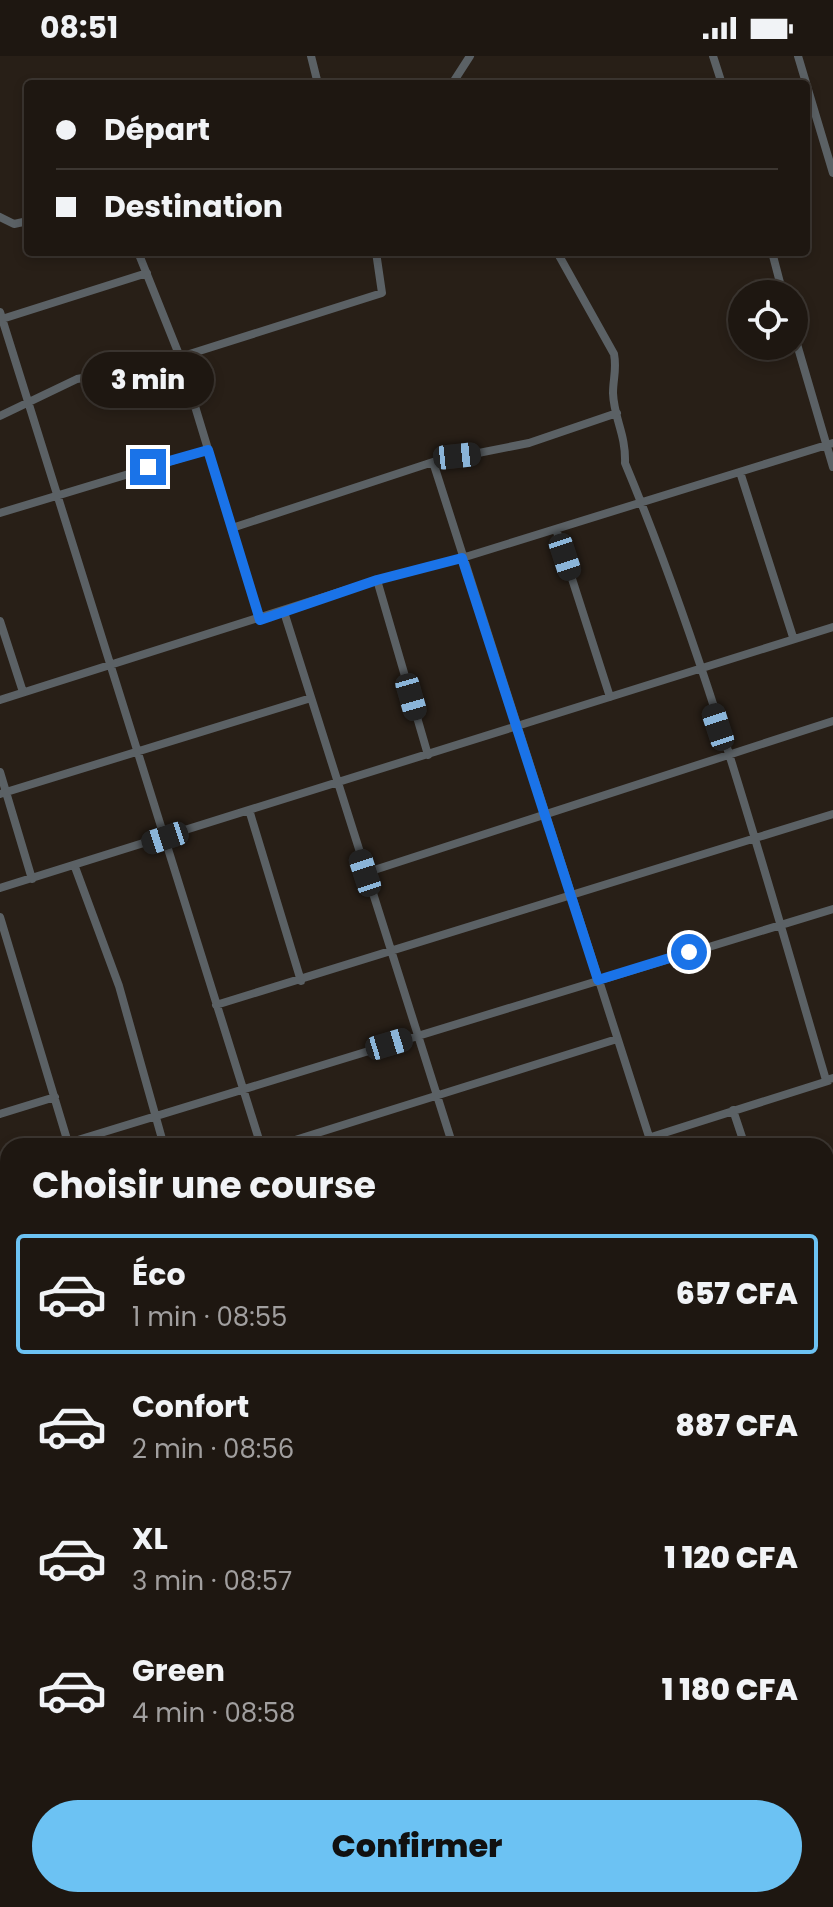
<!DOCTYPE html>
<html lang="fr">
<head>
<meta charset="utf-8">
<style>
	:root { --surface:#1e1711; --page:#26201a; --text:#f1f3f6; --muted:#a19f9f; --line:#3c3631; --accent:#6cc2f3 }
	body { margin:0; font-family:Poppins,sans-serif; background:var(--page); color:var(--text); height:100vh; display:flex; flex-direction:column; font-size:30px; white-space:nowrap }
	* { box-sizing:border-box; margin:0 }
	p { font-size:26px; color:var(--muted) }
	.icon { flex:none; width:44px; height:44px; fill:none; stroke:currentColor; stroke-width:2; stroke-linecap:round; stroke-linejoin:round }
	.map { position:relative; flex:1; overflow:hidden }
	.panel { position:absolute; left:0px; top:1082px; width:834px; height:770px; display:flex; flex-direction:column; background:var(--surface); border-radius:24px 24px 0 0; box-shadow:0 4px 12px #0003,0 0 0 2px var(--line) }
	.panel>* { flex:none }
	.hud { position:absolute; left:24px; top:24px; width:786px; height:176px; border-radius:8px; box-shadow:0 4px 12px #0003,0 0 0 2px var(--line); display:grid; align-content:center; height:176px; padding:0 32px; background:var(--surface) }
	.fabs { position:absolute; left:728px; top:224px; display:grid; gap:16px }
	.fabs a { display:grid; place-items:center; width:80px; height:80px; border-radius:50%; background:var(--surface); box-shadow:0 4px 12px #0003,0 0 0 2px var(--line); font-size:40px }
	.end { position:absolute; width:36px; height:36px; margin:-18px; border:10px solid #1a73e8; background:#fff; box-shadow:0 0 0 4px #fff }
	.from { border-radius:50% }
	.bubble { position:absolute; height:56px; border-radius:28px; background:var(--surface); box-shadow:0 4px 12px #0003,0 0 0 2px var(--line); font-size:26px; font-weight:800; line-height:56px; text-align:center }
	.car { position:absolute; width:24px; height:48px; margin:-24px -12px; border-radius:10px; box-shadow:0 0 6px 2px #0007; background:linear-gradient(#222 24%,#8ab4d8 0 40%,#222 0 76%,#8ab4d8 0 86%,#222 0) }
	.hud b { display:flex; align-items:center; gap:28px; height:76px; font-size:30px }
	.hud b+b { border-top:2px solid var(--line) }
	.hud i { width:20px; height:20px; background:var(--text) }
	ul { padding:0; list-style:none }
	li { display:flex; align-items:center; gap:24px; height:120px; margin:0 16px 12px; padding:0 16px; border:4px solid transparent; border-radius:8px }
	li div { flex:1 }
	li b { display:block; font-size:30px }
	li em { font-style:normal; font-weight:800 }
	li.on { border-color:var(--accent) }
	li>.icon { width:72px; height:72px; stroke-width:1.5 }
	h2 { padding:0 32px; font-size:36px; line-height:96px }
	.action { display:flex; gap:16px; margin-top:auto; padding:16px 32px }
	.action a { flex:1; height:92px; border-radius:48px; background:var(--accent); color:#111; font-size:32px; font-weight:800; line-height:92px; text-align:center }
	.status { display:flex; justify-content:space-between; align-items:center; height:56px; padding:0 40px; background:var(--surface); direction:ltr }
	.status svg { height:22px; fill:currentColor }
	.map>svg:first-child { display:block }
	.water { fill:url(#water-rules); stroke:#6a8899; stroke-width:2 }
	.lines { fill:none; stroke-linecap:round; stroke-linejoin:round }
	.stream { stroke:#6a8899; stroke-width:2 }
	.street { stroke:#5b6165; stroke-width:8 }
	.rail { stroke:#cbc5bf; stroke-width:2; stroke-dasharray:10 10; stroke-linecap:butt }
	.route { stroke:#1a73e8; stroke-width:10 }
</style>
</head>
<body>
<div class="status"><b>08:51</b><svg viewBox="0 0 49 12"><path d="M0 12V9h3v3zM5 12V6h3v6zM10 12V3h3v9zM15 12V0h3v12zM26 1h20v11H26zM47 4h2v5h-2z"/></svg></div>
<div class="map">
<svg width="833" height="1851" viewBox="0 0 833 1851">
	<defs>
		<pattern id="water-rules" width="6" height="5" patternUnits="userSpaceOnUse" patternTransform="scale(2)"><rect width="6" height="5" fill="#35637d"/><path d="M0 2.5h6" fill="none" stroke="#52798f"/></pattern>
	</defs>
	<rect width="100%" height="100%" fill="#281f17"/>
	<path class="water" d="M 340,1844 L 404,1844 L 396,1851 L 345,1851 Z"/>
	<g class="lines">
		<path class="stream" d="M 826,1714 L 833,1711
			M 208,1851 L 213,1844"/>
		<path class="street" d="M 311,0 L 318,28
			M 713,0 L 722,28
			M 798,0 L 833,117
			M 452,28 L 470,0
			M 0,161 L 14,168 L 28,165
			M 138,196 L 180,301 L 260,564
			M 557,196 L 614,298 C 617,313 613,323 613,337 C 614,363 626,378 625,407 C 708,606 765,818 826,1024 L 833,1022
			M 772,196 L 783,238
			M 0,256 L 261,1090
			M 2,263 L 147,217
			M 794,278 L 833,411
			M 0,360 L 77,323 L 158,308 L 382,237 L 376,196
			M 433,406 L 652,1090
			M 740,416 L 793,581
			M 0,457 L 208,394
			M 232,472 L 433,406 L 529,387 L 617,357
			M 556,473 L 610,641
			M 377,524 L 428,699
			M 284,556 L 453,1090
			M 0,565 L 23,636
			M 0,644 L 377,524 L 462,502 L 833,387
			M 0,716 L 32,823
			M 0,738 L 311,642
			M 250,757 L 301,925
			M 75,811 L 119,930 L 164,1090
			M 365,817 L 833,665
			M 0,832 L 833,571
			M 0,861 L 69,1090
			M 216,949 L 833,758
			M 733,1054 L 745,1090
			M 0,1058 L 55,1041
			M 68,1087 L 833,853
			M 276,1090 L 617,983
			M 623,1090 L 828,1025
			M 0,1151 L 8,1148
			M 0,1172 L 8,1195
			M 0,1281 L 8,1279
			M 826,1283 L 833,1280
			M 0,1335 L 8,1341
			M 826,1351 L 833,1371
			M 826,1626 L 833,1640
			M 334,1844 L 337,1847"/>
		<path class="rail" d="M 0,1615 L 8,1623
			M 227,1844 L 234,1851"/>
	</g>
	<g class="lines">
		<path class="route" d="M 148,411 L 208,394 L 260,564 L 377,524 L 462,502 L 598,924 L 689,896"/>
	</g>
</svg>
<div class="fabs">
<a><svg class="icon" aria-label="locate" viewBox="0 0 24 24"><circle cx="12" cy="12" r="6"/><path d="M12 2v4M12 18v4M2 12h4M18 12h4"/></svg></a>
</div>
<i class="end from" style="left:689px;top:896px"></i>
<i class="end" style="left:148px;top:411px"></i>
<div class="bubble" style="left:82px;top:296px;width:132px">3 min</div>
<i class="car" style="left:457px;top:400px;rotate:84deg"></i>
<i class="car" style="left:565px;top:501px;rotate:162deg"></i>
<i class="car" style="left:411px;top:641px;rotate:164deg"></i>
<i class="car" style="left:718px;top:671px;rotate:342deg"></i>
<i class="car" style="left:165px;top:782px;rotate:252deg"></i>
<i class="car" style="left:365px;top:817px;rotate:342deg"></i>
<i class="car" style="left:389px;top:988px;rotate:73deg"></i>
<div class="hud">
<b><i class="from"></i>Départ</b>
<b><i></i>Destination</b>
</div>
<section class="panel">
<h2>Choisir une course</h2>
<ul>
<li class="on"><svg class="icon" aria-label="car" viewBox="0 0 24 24"><path d="M5 17H2v-5l4-1 3-4h7l3 4 3 1v5h-3M9 17h6M6 11h13"/><circle cx="7" cy="17" r="2"/><circle cx="17" cy="17" r="2"/></svg><div><b>Éco</b><p>1 min · 08:55</p></div><em>657 CFA</em></li>
<li><svg class="icon" aria-label="car" viewBox="0 0 24 24"><path d="M5 17H2v-5l4-1 3-4h7l3 4 3 1v5h-3M9 17h6M6 11h13"/><circle cx="7" cy="17" r="2"/><circle cx="17" cy="17" r="2"/></svg><div><b>Confort</b><p>2 min · 08:56</p></div><em>887 CFA</em></li>
<li><svg class="icon" aria-label="car" viewBox="0 0 24 24"><path d="M5 17H2v-5l4-1 3-4h7l3 4 3 1v5h-3M9 17h6M6 11h13"/><circle cx="7" cy="17" r="2"/><circle cx="17" cy="17" r="2"/></svg><div><b>XL</b><p>3 min · 08:57</p></div><em>1 120 CFA</em></li>
<li><svg class="icon" aria-label="car" viewBox="0 0 24 24"><path d="M5 17H2v-5l4-1 3-4h7l3 4 3 1v5h-3M9 17h6M6 11h13"/><circle cx="7" cy="17" r="2"/><circle cx="17" cy="17" r="2"/></svg><div><b>Green</b><p>4 min · 08:58</p></div><em>1 180 CFA</em></li>
</ul>
<div class="action"><a>Confirmer</a></div>
</section>
</div>
</body>
</html>
